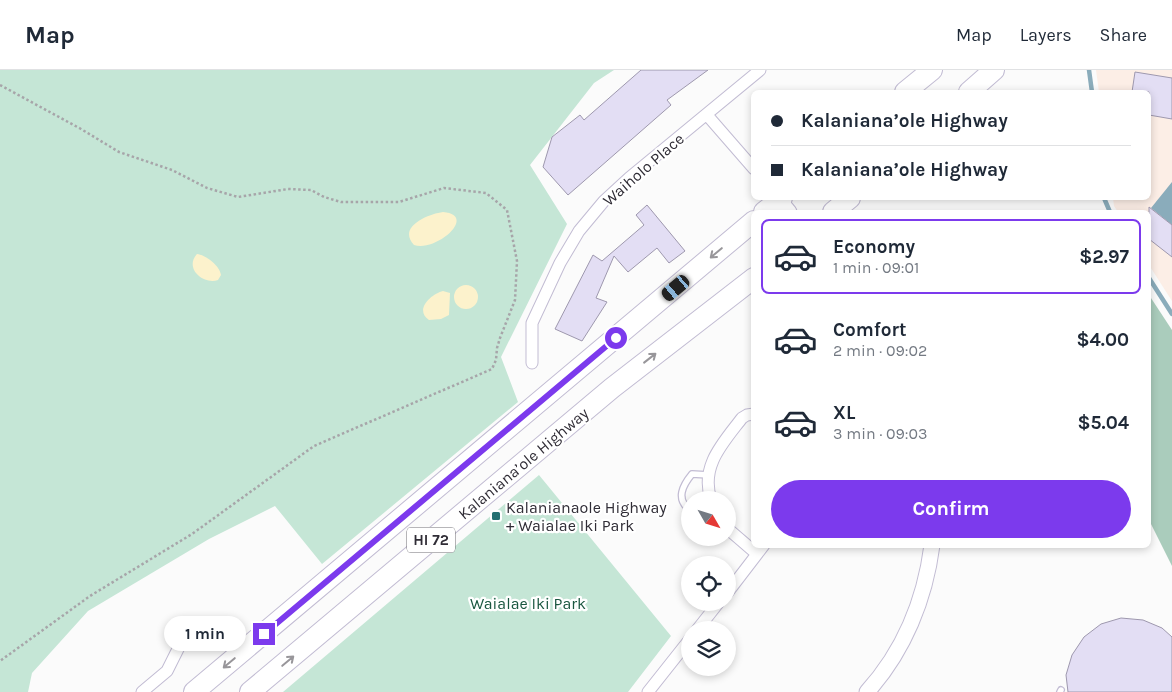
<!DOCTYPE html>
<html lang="en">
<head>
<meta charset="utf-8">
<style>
	:root { --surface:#fff; --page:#f2f2f3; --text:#1f2937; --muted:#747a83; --line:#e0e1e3; --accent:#7c3aed }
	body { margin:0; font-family:Karla,sans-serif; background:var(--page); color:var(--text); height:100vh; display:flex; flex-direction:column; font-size:19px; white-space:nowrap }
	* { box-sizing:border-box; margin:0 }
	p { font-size:16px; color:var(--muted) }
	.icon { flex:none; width:28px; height:28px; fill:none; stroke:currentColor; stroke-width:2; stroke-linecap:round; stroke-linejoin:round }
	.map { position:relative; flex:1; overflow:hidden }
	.sheet { position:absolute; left:751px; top:140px; width:400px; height:338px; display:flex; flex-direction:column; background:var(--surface); border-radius:8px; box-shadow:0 2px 8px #0003 }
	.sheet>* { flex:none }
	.guide { position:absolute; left:751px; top:20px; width:400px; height:110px; border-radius:8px; box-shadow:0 2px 8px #0003; display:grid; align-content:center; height:110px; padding:0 20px; background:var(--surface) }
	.needle { width:32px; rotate:129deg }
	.fabs { position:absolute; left:681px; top:421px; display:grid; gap:10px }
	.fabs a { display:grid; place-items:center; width:55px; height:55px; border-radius:50%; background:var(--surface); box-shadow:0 2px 8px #0003; font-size:25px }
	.end { position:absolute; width:22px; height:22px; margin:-11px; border:6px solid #7c3aed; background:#fff; box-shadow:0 0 0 2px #fff }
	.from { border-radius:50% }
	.bubble { position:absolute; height:35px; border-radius:18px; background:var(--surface); box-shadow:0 2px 8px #0003; font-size:16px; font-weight:700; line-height:35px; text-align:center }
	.car { position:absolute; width:15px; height:30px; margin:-15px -8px; border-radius:6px; box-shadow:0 0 4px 1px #0007; background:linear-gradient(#222 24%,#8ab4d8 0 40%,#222 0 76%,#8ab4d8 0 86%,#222 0) }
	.guide b { display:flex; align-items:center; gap:18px; height:48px; font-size:19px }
	.guide b+b { border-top:1px solid var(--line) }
	.guide i { width:12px; height:12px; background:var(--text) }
	ul { padding:9px 0 0; list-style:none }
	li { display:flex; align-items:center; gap:15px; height:75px; margin:0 10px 8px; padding:0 10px; border:2px solid transparent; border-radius:8px }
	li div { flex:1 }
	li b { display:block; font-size:19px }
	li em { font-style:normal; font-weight:700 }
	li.current { border-color:var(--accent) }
	li>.icon { width:45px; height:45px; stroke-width:1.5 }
	.button { display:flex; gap:10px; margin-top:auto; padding:10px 20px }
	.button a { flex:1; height:58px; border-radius:30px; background:var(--accent); color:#fff; font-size:20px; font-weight:700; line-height:58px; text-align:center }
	header { display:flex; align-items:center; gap:30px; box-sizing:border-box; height:70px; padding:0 25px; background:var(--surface); border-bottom:1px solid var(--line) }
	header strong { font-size:24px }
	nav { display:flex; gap:28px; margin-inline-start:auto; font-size:18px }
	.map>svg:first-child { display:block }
	.education { fill:#fceee6 }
	.green { fill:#c5e6d6 }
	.forest { fill:#aaccbc }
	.sand { fill:#fcf2cc }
	.water { fill:#8aacbb }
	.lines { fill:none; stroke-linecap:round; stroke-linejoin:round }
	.stream { stroke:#8aacbb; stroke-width:4.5 }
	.building { fill:#e3def4; stroke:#9e98ae }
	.lane-casing { stroke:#c2bcd3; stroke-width:8 }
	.street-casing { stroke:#c2bcd3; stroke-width:13 }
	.secondary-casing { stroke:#c2bcd3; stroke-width:17 }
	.highway-casing { stroke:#c2bcd3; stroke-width:22 }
	.path { stroke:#a7a5a9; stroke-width:2.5; stroke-dasharray:2.5 2.5; stroke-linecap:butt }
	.lane { stroke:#fff; stroke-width:5.5 }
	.street { stroke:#fff; stroke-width:11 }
	.secondary { stroke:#fff; stroke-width:15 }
	.highway { stroke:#fff; stroke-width:20 }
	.oneway { stroke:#98969a }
	.route { stroke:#7c3aed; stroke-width:6 }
	.poi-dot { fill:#257072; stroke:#fff; stroke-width:2 }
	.labels { text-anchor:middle; stroke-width:4.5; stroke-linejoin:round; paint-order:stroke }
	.shield { fill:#fff; stroke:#6e6c72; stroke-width:1 }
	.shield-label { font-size:15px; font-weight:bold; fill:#302d36 }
	.street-label { font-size:16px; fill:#302d36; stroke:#fff }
	.poi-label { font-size:16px; fill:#302d36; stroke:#fff; text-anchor:start }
	.park-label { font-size:16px; fill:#1a5740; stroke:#fff }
</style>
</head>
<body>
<header>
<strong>Map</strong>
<nav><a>Map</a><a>Layers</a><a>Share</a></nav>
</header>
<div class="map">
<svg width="1172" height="622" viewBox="0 0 1172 622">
	<rect width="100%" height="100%" fill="#fbfbfb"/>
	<path class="education" d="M 1096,0 L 1172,0 L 1172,231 L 1149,195 L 1149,142 L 1118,142 L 1114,136 L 1113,128 L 1149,128 L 1149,22 L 1099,22 Z"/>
	<path class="green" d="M 0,0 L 614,0 L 594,13 L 530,95 L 567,154 L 501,287 L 518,332 L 322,494 L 275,436 L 209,469 L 88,541 L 32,603 L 28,622 L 0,622 Z
		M 539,405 L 671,566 L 628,622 L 283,622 Z"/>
	<path class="forest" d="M 1149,225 L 1172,260 L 1172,496 L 1149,450 Z"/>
	<path class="sand" d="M 443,142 C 478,145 437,182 414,175 C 397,157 428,144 443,142 Z
		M 197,184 C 206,185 220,196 221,205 L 218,210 C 203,215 184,198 197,184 Z
		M454 227a12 12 0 1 1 24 0a12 12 0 1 1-24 0Z
		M 443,221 L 450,223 L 449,245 L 441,249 L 429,250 C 414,240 431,224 443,221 Z"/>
	<path class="water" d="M 1172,112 L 1172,155 L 1151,138 Z"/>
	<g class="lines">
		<path class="stream" d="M 1089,0 L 1092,22
			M 1104,128 L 1110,142
			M 1149,208 L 1172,244"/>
	</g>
	<path class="building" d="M 641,0 L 708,0 L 667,30 L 671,35 L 568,125 L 543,97 L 552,67 L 580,45 L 584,50 Z
		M 1135,2 L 1172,8 L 1172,49 L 1149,45 L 1149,22 L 1132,22 Z
		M 647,135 L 685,181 L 669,193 L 657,178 L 628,202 L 614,186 L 596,228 L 607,232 L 582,271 L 555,259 L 593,185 L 602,191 L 644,155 L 636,145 Z
		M 1149,137 L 1172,155 L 1172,187 L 1149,169 Z
		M 1121,548 L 1143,550 L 1162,558 L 1172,567 L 1172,622 L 1068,622 L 1066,605 L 1072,585 L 1084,567 L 1101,554 Z"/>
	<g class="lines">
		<defs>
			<path id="lane" d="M 690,440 C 675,429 683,415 692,404 L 709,405
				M 1060,622 L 1061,620"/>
			<path id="street" d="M 707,45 L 754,99
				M 532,293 L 532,253 L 560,193 L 579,161 L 604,131 L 629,108 L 760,0
				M 711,430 C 700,396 723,373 742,348 L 747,345 L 754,344
				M 728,459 L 757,484
				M 728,522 L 764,475
				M 697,560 L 719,532
				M 142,622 L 167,601 L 182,571
				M 648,622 L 690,569"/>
			<path id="secondary" d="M 779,130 L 789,142
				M 867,622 C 904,581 925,529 932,475"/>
			<path id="highway" d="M 905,22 L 932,0
				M 969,22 L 994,0
				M 764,142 L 782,128
				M 833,142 L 850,128
				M 194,622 L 754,151
				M 250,622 L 612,318 L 754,208"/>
		</defs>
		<use href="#lane" class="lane-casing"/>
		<use href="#street" class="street-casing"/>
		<use href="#secondary" class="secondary-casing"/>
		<use href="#highway" class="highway-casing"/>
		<path class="path" d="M 0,15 L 81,59 L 119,82 L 172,100 L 207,118 L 238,127 L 288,119 L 311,120 L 324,127 L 341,132 L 399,132 L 444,118 L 486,123 L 507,140 L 517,191 L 515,230 L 500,268 L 497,278 L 496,290 L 492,299 L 314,376 L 192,464 L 90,526 L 0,591"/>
		<use href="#lane" class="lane"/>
		<use href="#street" class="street"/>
		<use href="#secondary" class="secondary"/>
		<use href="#highway" class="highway"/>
	</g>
	<defs><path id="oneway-shaft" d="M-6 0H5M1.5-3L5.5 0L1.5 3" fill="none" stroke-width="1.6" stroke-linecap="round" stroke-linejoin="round" transform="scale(1.25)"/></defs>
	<g class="oneway">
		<use href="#oneway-shaft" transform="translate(716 183) rotate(140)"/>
		<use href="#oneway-shaft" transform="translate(650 288) rotate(-38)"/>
		<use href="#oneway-shaft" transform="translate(288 591) rotate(-40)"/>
		<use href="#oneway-shaft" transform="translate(229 593) rotate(140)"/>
	</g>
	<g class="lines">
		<path class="route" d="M 264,564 L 616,268"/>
	</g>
	<rect class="poi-dot" x="491" y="441" width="10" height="10" rx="2.5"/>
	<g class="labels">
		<rect class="shield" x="407" y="457.5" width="48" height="25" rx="4"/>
		<g class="shield-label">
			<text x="431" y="475">HI 72</text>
		</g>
		<g class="street-label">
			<text transform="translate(643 99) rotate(-41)" y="6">Waiholo Place</text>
			<text transform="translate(523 393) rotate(-40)" y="6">Kalaniana’ole Highway</text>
		</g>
		<g class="poi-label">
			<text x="506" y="443">Kalanianaole Highway<tspan x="506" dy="18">+ Waialae Iki Park</tspan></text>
		</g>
		<g class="park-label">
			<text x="528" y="539">Waialae Iki Park</text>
		</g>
	</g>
</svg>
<div class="fabs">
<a><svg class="needle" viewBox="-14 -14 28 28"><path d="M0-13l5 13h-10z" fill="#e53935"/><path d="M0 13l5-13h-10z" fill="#747a83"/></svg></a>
<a><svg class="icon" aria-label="locate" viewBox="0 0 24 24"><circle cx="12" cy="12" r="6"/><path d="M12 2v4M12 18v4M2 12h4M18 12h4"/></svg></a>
<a><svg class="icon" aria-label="layers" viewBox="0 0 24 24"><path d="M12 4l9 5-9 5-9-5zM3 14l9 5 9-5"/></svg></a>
</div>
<i class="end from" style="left:616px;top:268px"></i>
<i class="end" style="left:264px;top:564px"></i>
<div class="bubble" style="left:164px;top:546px;width:82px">1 min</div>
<i class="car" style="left:676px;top:218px;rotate:230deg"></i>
<div class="guide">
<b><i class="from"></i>Kalaniana’ole Highway</b>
<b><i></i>Kalaniana’ole Highway</b>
</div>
<section class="sheet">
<ul>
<li class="current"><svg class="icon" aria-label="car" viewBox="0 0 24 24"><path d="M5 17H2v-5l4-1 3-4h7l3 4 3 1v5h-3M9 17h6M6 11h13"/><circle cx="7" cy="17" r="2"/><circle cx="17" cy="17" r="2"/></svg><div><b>Economy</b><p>1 min · 09:01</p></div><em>$2.97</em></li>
<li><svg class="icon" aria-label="car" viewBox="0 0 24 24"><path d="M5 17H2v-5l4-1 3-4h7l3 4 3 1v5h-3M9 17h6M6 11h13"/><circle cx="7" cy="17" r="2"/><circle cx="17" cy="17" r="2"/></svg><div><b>Comfort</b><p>2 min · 09:02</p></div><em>$4.00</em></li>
<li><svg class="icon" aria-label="car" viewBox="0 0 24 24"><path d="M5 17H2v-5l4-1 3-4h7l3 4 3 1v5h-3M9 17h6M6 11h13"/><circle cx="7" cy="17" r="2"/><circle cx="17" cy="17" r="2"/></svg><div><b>XL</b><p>3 min · 09:03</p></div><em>$5.04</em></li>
</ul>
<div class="button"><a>Confirm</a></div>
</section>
</div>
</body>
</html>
